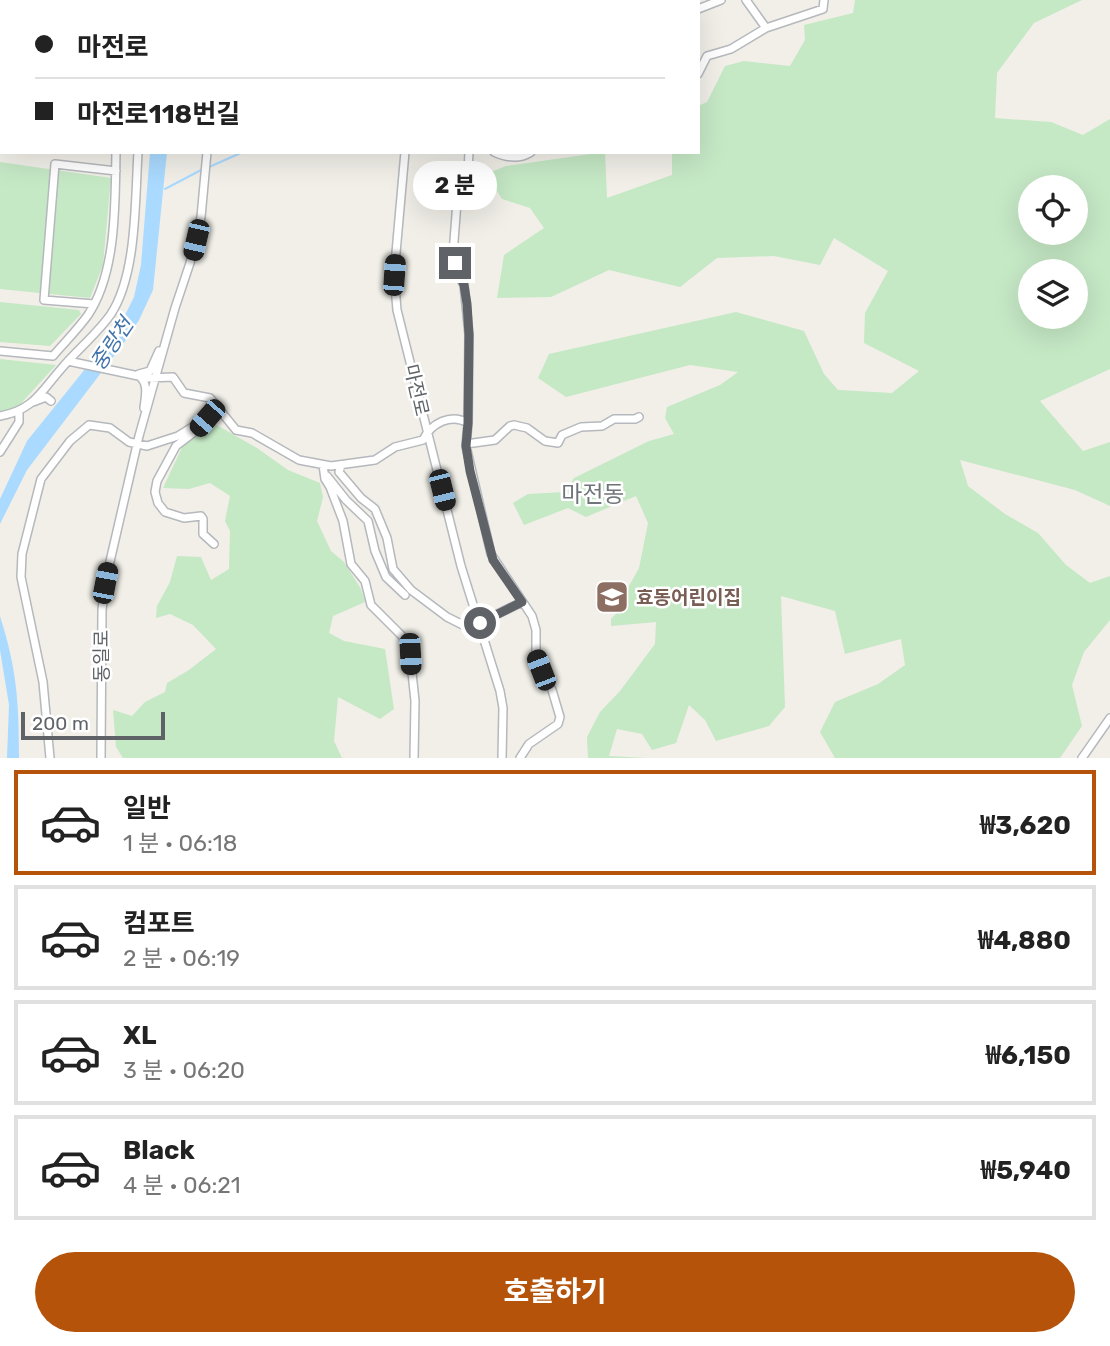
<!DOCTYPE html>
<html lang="ko">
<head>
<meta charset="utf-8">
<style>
	:root { --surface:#fff; --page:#f2f2f2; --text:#222; --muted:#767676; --line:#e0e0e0; --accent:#b45309 }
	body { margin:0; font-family:Rubik,"Noto Sans KR",sans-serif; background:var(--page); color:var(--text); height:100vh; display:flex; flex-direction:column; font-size:26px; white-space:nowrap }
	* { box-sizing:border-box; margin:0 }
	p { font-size:23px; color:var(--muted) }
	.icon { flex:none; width:38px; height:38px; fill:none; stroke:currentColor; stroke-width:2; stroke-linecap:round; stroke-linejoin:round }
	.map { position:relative; height:758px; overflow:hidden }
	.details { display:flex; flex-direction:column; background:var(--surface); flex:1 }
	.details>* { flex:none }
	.banner { position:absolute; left:0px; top:0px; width:700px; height:154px; box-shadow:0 7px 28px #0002; display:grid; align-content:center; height:154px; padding:0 35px; background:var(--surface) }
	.buttons { position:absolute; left:1018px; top:175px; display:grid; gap:14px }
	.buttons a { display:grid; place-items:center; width:70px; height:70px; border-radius:50%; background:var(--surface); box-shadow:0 7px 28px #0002; font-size:35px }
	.scale { position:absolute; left:21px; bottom:18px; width:144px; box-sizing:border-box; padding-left:7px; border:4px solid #5f6368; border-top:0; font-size:19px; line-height:24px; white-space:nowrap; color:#5f6368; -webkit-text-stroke:5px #fff; paint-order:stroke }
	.end { position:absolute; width:32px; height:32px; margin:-16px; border:9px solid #5f6368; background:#fff; box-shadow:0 0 0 4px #fff }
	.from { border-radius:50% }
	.bubble { position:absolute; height:49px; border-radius:24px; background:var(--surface); box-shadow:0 7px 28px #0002; font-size:23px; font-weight:700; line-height:49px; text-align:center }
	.car { position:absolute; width:21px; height:42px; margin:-21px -10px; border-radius:9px; box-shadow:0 0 5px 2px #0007; background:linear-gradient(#222 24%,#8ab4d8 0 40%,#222 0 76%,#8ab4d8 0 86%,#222 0) }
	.banner b { display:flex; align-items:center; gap:24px; height:66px; font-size:26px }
	.banner b+b { border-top:2px solid var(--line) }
	.banner i { width:18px; height:18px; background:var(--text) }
	ul { padding:12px 0 0; list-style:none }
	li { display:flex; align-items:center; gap:21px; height:105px; margin:0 14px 10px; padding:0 21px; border:4px solid var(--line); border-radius:0px }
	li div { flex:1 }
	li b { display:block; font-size:26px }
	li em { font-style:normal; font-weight:700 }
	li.current { border-color:var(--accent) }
	li>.icon { width:63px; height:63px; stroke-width:1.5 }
	.action { display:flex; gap:14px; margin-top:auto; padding:14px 35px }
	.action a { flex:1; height:80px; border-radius:42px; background:var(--accent); color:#fff; font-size:28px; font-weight:700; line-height:80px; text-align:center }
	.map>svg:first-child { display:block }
	.green { fill:#c5e8c5; fill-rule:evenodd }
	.water { fill:#aadaff }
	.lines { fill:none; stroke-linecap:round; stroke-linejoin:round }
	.stream { stroke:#aadaff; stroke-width:2 }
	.minor-casing { stroke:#b5b8bc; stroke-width:10 }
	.major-casing { stroke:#f2c960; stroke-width:11 }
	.minor { stroke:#fff; stroke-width:7 }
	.major { stroke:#fff2af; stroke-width:9 }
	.route { stroke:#5f6368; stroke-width:9 }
	.labels { text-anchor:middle; stroke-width:5; stroke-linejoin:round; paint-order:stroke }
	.street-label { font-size:19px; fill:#5f6368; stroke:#fff }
	.education-label { font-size:19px; font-weight:bold; fill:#785e54; stroke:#fff; text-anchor:start }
	.water-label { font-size:21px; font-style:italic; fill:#4174aa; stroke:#fff }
	.quarter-label { font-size:23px; fill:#70757a; stroke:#fff }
</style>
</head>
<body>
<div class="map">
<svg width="1110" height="758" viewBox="0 0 1110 758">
	<rect width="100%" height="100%" fill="#f1efe8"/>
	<path class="green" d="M 855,0 L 1082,0 L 1034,23 L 997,73 L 995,118 L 1051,122 L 1083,135 L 1110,119 L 1110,369 L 1040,401 L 1083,451 L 1110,442 L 1110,506 L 1075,490 L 960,460 L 968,486 L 1005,514 L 1038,533 L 1066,565 L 1090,583 L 1110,576 L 1110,620 L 1084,652 L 1072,685 L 1082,726 L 1060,758 L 835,758 L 820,732 L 835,702 L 878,684 L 905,665 L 901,639 L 845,654 L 835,611 L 781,596 L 785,707 L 769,726 L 716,741 L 705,720 L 689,705 L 676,743 L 652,750 L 642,734 L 617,729 L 609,756 L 646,758 L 588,758 L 587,737 L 600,712 L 620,691 L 655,644 L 656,622 L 611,626 L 611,619 L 625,604 L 629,586 L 639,568 L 648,523 L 636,496 L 586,517 L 568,508 L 524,525 L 513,503 L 528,494 L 566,492 L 574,478 L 649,441 L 674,434 L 665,418 L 667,407 L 720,385 L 738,372 L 690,365 L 566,397 L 538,378 L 549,354 L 736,312 L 804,331 L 824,374 L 838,390 L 892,393 L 919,371 L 864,343 L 865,313 L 888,271 L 834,238 L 820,265 L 774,256 L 717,258 L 680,287 L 609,270 L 551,297 L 497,298 L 504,255 L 544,228 L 530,208 L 502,199 L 486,174 L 506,166 L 605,152 L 607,198 L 672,175 L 672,152 L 698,152 L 698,106 L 707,102 L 725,66 L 744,61 L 790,66 L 805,40 L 804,25 L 853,13 ZM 1031,187 L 1076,187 L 1076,233 L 1031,233 ZM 1031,271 L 1076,271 L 1076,317 L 1031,317 Z
		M 0,162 L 111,178 L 103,265 L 90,298 L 0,289 Z
		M 0,302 L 79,310 L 81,314 L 50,346 L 0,342 Z
		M 0,359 L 56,365 L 16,409 L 0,412 Z
		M 215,424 L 257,448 L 288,470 L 320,483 L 323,497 L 317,521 L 331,551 L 344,562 L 361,589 L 365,602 L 333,616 L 329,633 L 344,641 L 385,649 L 394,709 L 380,719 L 338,697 L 334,741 L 342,758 L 123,758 L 116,747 L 113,710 L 132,716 L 145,702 L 165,692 L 167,683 L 189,670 L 216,649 L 193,625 L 170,614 L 156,618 L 157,606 L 170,582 L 177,556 L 201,557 L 211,580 L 229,569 L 230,531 L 225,521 L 230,496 L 210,483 L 189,489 L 163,488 L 186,439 Z"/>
	<path class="water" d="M 150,152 L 167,152 L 153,290 L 139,320 L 126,340 L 27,470 L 0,524 L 0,499 L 27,441 L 119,327 L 134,297 L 141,265 Z
		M 0,616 C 17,670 19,702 19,758 L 7,758 L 9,705 L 0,650 Z"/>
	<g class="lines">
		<path class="stream" d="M 667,2 L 673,0
			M 209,167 L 243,152
			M 165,189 L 203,169"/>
		<defs>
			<path id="minor" d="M 359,0 L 363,2
				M 634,0 L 634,2
				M 746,0 L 766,28
				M 123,2 L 123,0
				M 148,2 L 148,0
				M 698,9 L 721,0
				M 0,31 L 2,32
				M 698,74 L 707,56 L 731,49 L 766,28 L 823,9 L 824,0
				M 405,152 L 394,275 L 397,310 L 461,566 L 500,691 L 503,708 L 502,758
				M 469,152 L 468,171 L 457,202 L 453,254 L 458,275 L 464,285 L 469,335 L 468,423 L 466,446 L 491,554 L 532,616 L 536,630 L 536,655 L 552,690 L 560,717 L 558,724 L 529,744 L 520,758
				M 494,152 C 507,158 519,160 531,152
				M 94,304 L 44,300 L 55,164 L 116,171
				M 0,351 L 53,356 C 65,342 78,329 88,315 C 117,272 115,202 116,152
				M 68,361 L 148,378 L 173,377 L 184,393 L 210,398 L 236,430 L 252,433 L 299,460 L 331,466 L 375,460 L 395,447 L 423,440 C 431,423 451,413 468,423
				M 139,374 L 150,371 L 159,351
				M 140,377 C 149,384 145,398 144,408
				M 33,402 L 46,397 L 51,401
				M 0,416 C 33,410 40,393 61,369 C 77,350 97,334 111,314 C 137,274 135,200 138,152
				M 193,433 L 176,446 L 157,481 L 155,492 L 158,503 L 165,512 L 184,518 L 201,516 L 203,519 L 203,534 L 214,544
				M 466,444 L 495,440 L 510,426 L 514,425 L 527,428 L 545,441 L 558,443 L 562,435 L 581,427 L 602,426 L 614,419 L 635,419 L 639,417
				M 0,452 L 19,422 L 19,412
				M 323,465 L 325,479 L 330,487 L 343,521 L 351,564 L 365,581 L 371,605 L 403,637 L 410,654 L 415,701 L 414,758
				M 341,465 L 339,472 L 361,498 L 375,509 L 387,538 L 393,569 L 411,590 L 447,617 L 483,635
				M 327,476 L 346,500 L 368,521 L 375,551 L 386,577 L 405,595
				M 479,623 L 522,602
				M 50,758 L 43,682 L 21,577 L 22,554 L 41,479 L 70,441 L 89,425 L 110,428 L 129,442 L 147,446 L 178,436 L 207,418 L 222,413
				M 101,758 L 102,610 L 105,583 L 139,436 L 175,308 L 190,263 L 201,217 L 207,152
				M 1082,758 L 1110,718"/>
			<path id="major" d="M 4,0 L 4,2
				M 221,0 L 221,2
				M 567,2 L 571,0
				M 0,48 L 2,46"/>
		</defs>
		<use href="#minor" class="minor-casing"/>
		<use href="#major" class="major-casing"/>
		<use href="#minor" class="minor"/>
		<use href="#major" class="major"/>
	</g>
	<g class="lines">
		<path class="route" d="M 455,263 L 464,285 L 467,304 L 469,335 L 468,423 L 466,446 L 470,471 L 493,560 L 522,602 L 480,623"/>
	</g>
	<defs>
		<symbol id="school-square" viewBox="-11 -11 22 22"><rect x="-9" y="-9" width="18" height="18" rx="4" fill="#8d6e63" stroke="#fff"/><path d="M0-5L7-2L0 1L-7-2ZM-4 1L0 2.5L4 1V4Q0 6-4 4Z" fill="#fff"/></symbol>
	</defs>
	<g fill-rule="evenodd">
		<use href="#school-square" x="593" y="578" width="38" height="38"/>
	</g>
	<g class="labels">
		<g class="street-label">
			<text transform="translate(417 390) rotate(77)" y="7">마전로</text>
			<text transform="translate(101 656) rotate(-90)" y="7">동일로</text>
		</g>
		<g class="education-label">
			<text x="636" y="604">효동어린이집</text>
		</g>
		<g class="water-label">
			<text transform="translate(112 344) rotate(-56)" y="7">중랑천</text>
		</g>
		<g class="quarter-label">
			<text x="593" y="502">마전동</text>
		</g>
	</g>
</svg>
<div class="buttons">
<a><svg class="icon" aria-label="locate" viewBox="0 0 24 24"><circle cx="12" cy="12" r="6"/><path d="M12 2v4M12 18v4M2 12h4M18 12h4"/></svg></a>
<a><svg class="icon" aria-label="layers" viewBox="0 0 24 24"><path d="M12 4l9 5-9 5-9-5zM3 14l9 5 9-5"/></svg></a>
</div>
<div class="scale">200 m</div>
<i class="end from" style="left:480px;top:623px"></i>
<i class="end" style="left:455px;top:263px"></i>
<div class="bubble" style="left:413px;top:161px;width:84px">2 분</div>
<i class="car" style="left:196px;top:240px;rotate:193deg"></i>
<i class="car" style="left:394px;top:275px;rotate:4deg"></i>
<i class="car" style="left:207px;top:418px;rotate:221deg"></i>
<i class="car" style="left:442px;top:490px;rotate:166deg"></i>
<i class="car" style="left:105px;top:583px;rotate:11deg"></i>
<i class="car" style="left:410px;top:654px;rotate:177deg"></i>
<i class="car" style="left:541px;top:670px;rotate:339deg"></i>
<div class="banner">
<b><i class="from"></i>마전로</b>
<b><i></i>마전로118번길</b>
</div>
</div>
<section class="details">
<ul>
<li class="current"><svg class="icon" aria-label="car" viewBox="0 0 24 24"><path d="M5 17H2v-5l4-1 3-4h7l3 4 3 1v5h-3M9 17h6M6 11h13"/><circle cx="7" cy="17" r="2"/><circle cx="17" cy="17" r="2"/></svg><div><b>일반</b><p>1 분 · 06:18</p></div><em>₩3,620</em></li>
<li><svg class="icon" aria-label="car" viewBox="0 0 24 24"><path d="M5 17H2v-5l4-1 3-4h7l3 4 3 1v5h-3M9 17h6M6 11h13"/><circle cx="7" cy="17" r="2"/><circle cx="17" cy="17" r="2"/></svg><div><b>컴포트</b><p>2 분 · 06:19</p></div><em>₩4,880</em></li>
<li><svg class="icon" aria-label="car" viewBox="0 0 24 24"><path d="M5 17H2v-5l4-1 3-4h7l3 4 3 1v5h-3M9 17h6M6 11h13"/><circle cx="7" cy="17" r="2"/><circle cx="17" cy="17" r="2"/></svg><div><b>XL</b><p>3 분 · 06:20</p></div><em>₩6,150</em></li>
<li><svg class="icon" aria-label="car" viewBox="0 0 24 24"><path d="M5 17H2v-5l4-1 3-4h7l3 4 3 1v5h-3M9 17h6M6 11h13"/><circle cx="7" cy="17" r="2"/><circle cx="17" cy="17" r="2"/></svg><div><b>Black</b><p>4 분 · 06:21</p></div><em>₩5,940</em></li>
</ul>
<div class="action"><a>호출하기</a></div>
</section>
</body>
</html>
